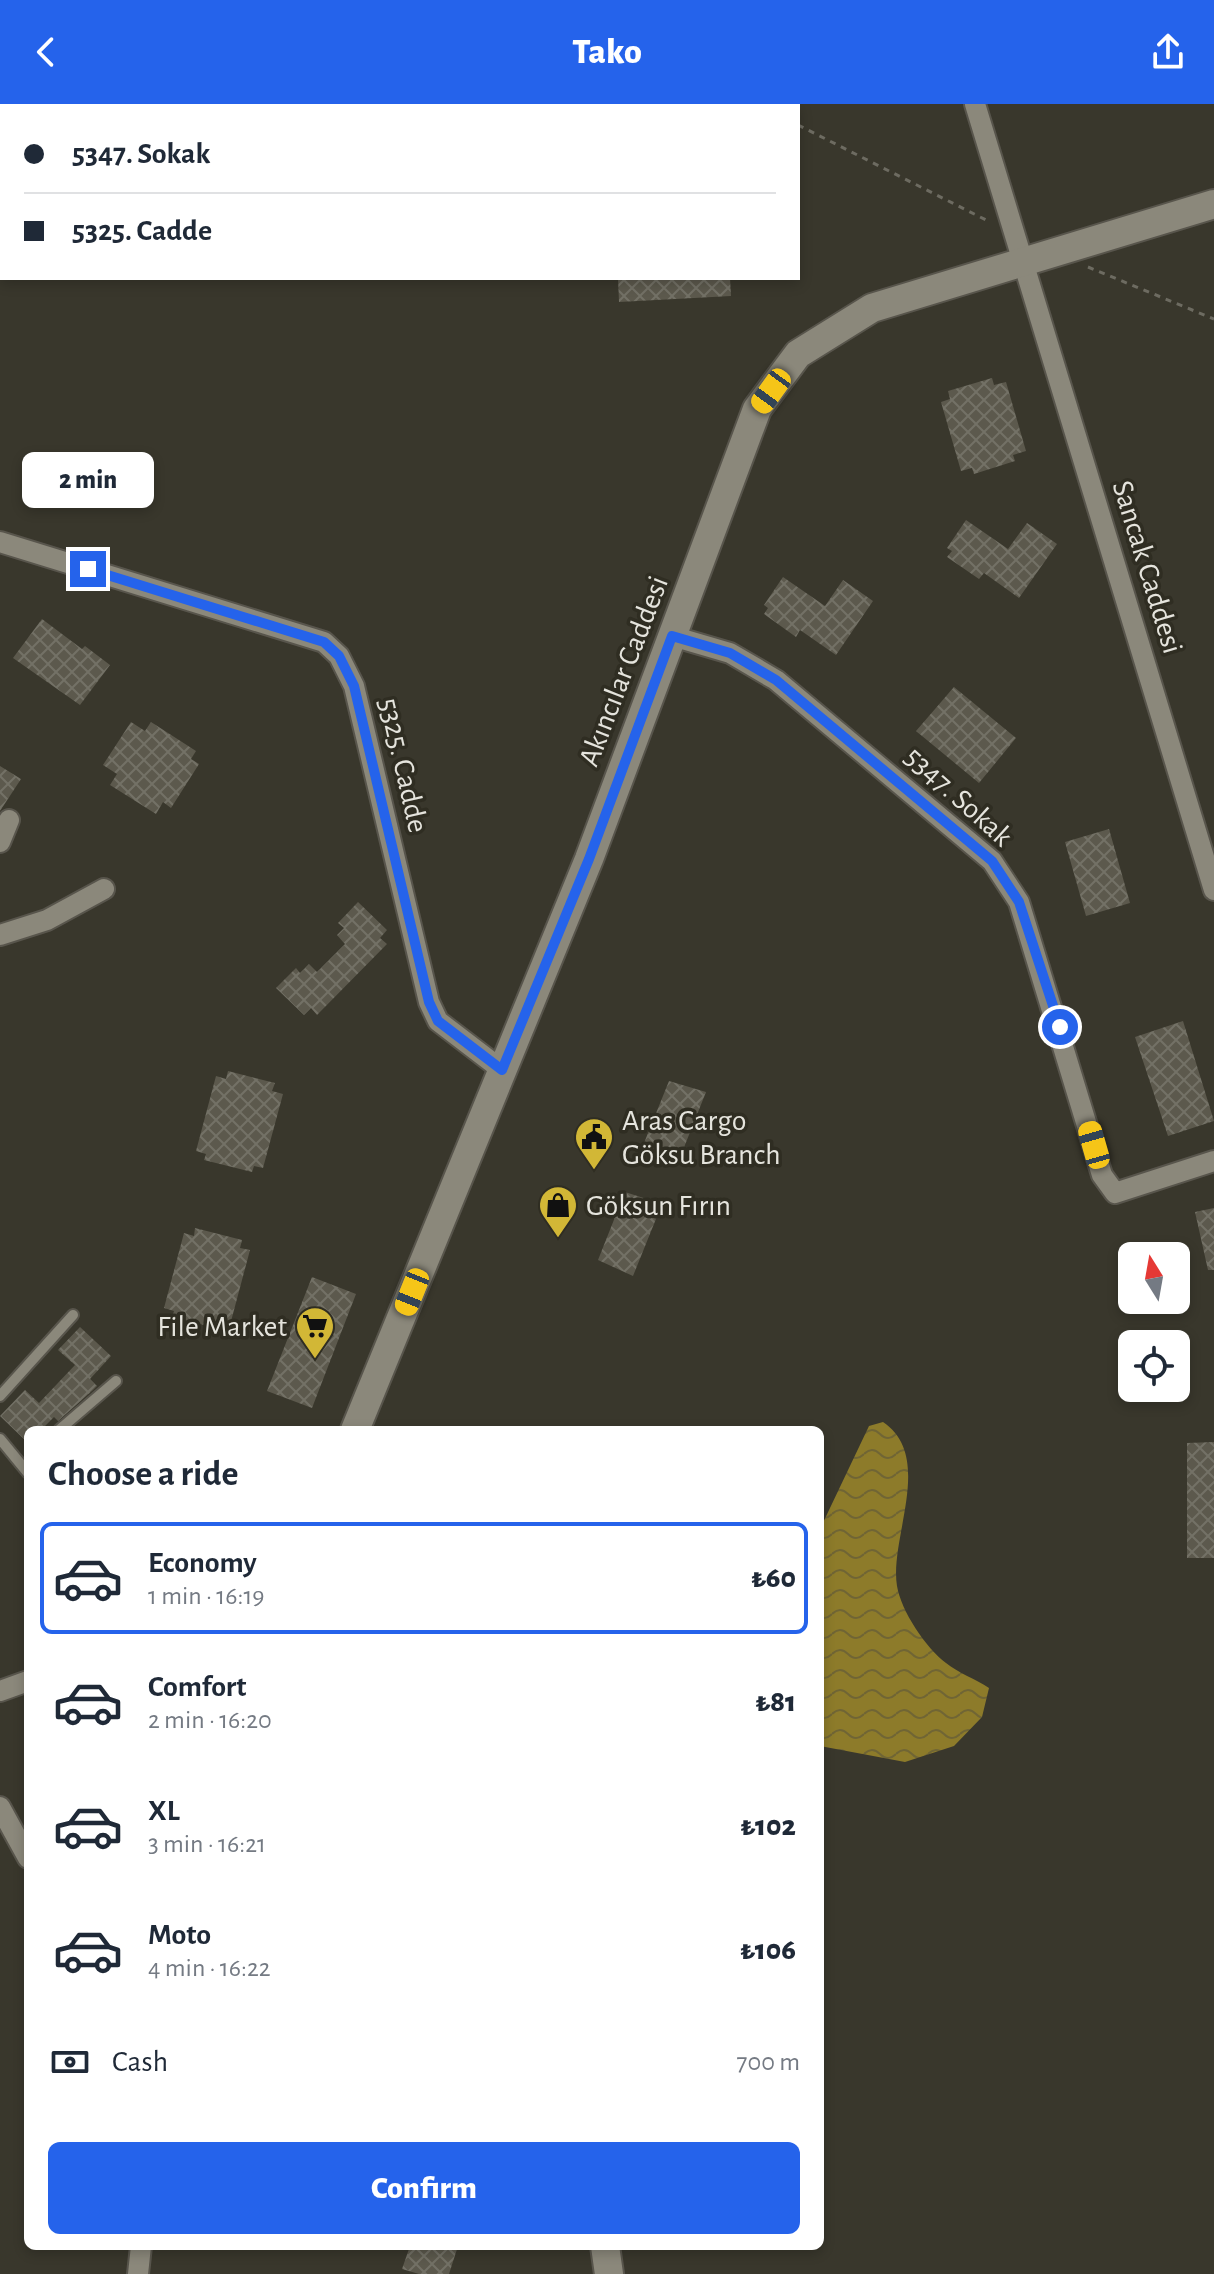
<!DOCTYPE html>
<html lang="en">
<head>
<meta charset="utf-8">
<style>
	:root { --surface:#fff; --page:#f6f6f7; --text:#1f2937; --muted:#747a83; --line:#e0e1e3; --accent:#2563eb }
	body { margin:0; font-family:"Alegreya Sans",sans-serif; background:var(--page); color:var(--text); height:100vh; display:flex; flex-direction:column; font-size:30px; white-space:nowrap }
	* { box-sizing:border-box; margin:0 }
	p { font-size:26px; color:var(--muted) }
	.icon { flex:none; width:44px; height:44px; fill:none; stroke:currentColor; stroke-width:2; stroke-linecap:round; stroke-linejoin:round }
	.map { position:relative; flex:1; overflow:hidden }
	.details { position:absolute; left:24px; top:1322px; width:800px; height:824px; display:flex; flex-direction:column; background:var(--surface); border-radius:12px; box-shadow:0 4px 12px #0003 }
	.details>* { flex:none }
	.banner { position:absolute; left:0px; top:0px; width:800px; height:176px; box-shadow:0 4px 12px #0003; display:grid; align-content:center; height:176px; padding:0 24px; background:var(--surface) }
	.needle { width:52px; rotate:349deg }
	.fabs { position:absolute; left:1118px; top:1138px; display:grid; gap:16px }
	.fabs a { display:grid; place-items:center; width:72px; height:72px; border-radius:12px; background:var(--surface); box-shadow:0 4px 12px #0003; font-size:40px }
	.end { position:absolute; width:36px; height:36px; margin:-18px; border:10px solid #2563eb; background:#fff; box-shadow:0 0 0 4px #fff }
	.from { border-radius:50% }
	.bubble { position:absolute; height:56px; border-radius:12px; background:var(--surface); box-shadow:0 4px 12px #0003; font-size:26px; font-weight:800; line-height:56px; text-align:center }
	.car { position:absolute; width:24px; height:48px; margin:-24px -12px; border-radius:10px; box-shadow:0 0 6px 2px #0007; background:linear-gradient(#f5c518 24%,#345 0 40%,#f5c518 0 76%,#345 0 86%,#f5c518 0) }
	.banner b { display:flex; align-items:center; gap:28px; height:76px; font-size:30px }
	.banner b+b { border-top:2px solid var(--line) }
	.banner i { width:20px; height:20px; background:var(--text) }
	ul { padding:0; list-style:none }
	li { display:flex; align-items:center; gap:24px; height:112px; margin:0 16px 12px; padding:0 8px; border:4px solid transparent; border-radius:12px }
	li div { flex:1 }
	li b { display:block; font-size:30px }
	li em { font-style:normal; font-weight:800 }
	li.active { border-color:var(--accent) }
	li>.icon { width:72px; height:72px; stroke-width:1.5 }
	h2 { padding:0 24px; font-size:36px; line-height:96px }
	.pay { display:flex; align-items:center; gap:20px; height:88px; padding:0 24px; font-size:30px }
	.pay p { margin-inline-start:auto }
	.cta { display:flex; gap:16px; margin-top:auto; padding:16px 24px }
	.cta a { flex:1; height:92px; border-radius:12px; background:var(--accent); color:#fff; font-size:32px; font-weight:800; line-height:92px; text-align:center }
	header { display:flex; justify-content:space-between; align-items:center; height:104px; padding:0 24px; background:var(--accent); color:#fff; font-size:36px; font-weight:800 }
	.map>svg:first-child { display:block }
	.water { fill:url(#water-waves) }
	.building { fill:url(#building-cross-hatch) }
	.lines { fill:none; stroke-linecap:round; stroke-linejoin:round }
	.lane-casing { stroke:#58554c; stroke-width:14 }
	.street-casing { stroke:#58554c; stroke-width:24 }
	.secondary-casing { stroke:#58554c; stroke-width:32 }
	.path { stroke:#6d6b61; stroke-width:3; stroke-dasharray:6 6; stroke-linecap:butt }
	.lane { stroke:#8b887b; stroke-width:10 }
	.street { stroke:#8b887b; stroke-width:20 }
	.secondary { stroke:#8b887b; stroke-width:28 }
	.route { stroke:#2563eb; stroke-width:10 }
	.labels { text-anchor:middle; stroke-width:7; stroke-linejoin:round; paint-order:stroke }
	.street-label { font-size:30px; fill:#e5e4dd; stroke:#2f2d22 }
	.poi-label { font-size:30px; fill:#e5e4dd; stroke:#2f2d22; text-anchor:start }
</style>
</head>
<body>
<header><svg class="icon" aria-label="back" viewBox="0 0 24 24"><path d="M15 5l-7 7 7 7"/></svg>Tako<svg class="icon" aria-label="share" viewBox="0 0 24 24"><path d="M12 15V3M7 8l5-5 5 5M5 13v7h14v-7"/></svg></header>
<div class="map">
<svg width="1214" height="2170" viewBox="0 0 1214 2170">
	<defs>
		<pattern id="water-waves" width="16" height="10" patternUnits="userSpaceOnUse" patternTransform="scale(2)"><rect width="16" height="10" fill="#8d7b2a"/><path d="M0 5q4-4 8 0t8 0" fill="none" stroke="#706534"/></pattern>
		<pattern id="building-cross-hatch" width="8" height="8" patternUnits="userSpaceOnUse" patternTransform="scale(2)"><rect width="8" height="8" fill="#5c594d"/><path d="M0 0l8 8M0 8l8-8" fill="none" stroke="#737166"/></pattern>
	</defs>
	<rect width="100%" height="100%" fill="#39372c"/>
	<path class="water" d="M 883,1318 C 935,1353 889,1434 897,1482 C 901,1507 926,1544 946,1559 C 958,1569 976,1575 989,1584 L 982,1613 L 954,1642 L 905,1658 L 820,1642 L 820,1425 L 869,1322 Z"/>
	<path class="building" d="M 618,174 L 730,174 L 731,192 L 619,198 Z
		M 992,274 L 994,281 L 1006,278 L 1026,347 L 1013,351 L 1015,357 L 974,370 L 972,364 L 961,367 L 941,298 L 950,295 L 948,287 Z
		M 966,416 L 1008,445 L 1027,419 L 1057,440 L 1019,494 L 984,469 L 979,475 L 947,453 L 952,447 L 947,444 Z
		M 783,473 L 825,502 L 843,476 L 873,497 L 836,551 L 800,526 L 796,533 L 764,510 L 768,504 L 764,501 Z
		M 42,515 L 82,545 L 85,542 L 110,561 L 80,601 L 13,554 Z
		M 954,583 L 1016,634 L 979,679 L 916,627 Z
		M 131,618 L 145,627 L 151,618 L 196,647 L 191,655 L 199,660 L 171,704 L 163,698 L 156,710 L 110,681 L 117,670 L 103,661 Z
		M 0,662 L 21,675 L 0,707 Z
		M 1109,725 L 1130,799 L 1086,812 L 1065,738 Z
		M 358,798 L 387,826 L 380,834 L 387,840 L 317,911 L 311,904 L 304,911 L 276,884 L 296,864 L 300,869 L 309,860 L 317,868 L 345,840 L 337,831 L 344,824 L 338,819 Z
		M 1183,917 L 1214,1017 L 1168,1032 L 1135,933 Z
		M 228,967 L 275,979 L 272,987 L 283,990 L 263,1064 L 254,1062 L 252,1068 L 204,1056 L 206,1050 L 196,1047 L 216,972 L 226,975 Z
		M 669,977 L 706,988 L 677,1061 L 642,1044 Z
		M 625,1088 L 662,1100 L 633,1172 L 598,1156 Z
		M 1214,1104 L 1214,1166 L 1208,1166 L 1195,1108 Z
		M 195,1124 L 242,1136 L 240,1144 L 250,1146 L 230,1221 L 222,1219 L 220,1225 L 172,1213 L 174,1207 L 164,1204 L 184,1129 L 194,1132 Z
		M 312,1173 L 356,1190 L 312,1304 L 267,1287 Z
		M 80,1223 L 111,1252 L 90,1275 L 97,1282 L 93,1286 L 58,1317 L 54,1313 L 41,1326 L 28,1326 L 28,1339 L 0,1312 L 25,1286 L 39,1299 L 75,1261 L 58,1246 Z
		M 1214,1338 L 1214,1454 L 1187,1454 L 1187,1339 Z
		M 410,2142 L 458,2142 L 449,2170 L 419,2170 L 402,2165 Z"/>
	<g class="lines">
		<defs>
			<path id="lane" d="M 0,1292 L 73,1211
				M 59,1326 L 116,1277
				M 0,1335 L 28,1369"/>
			<path id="street" d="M 975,0 L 1214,786
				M 0,438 L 324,538 L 339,552 L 354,582 L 429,898 L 438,917 L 502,966
				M 672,532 L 730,549 L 776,576 L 992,757 L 1019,798 L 1102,1071 L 1115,1089 L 1214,1057
				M 0,738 L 9,716
				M 0,831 L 47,816 L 104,785
				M 0,1587 L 28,1577
				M 0,1703 L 28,1754
				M 138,2170 L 141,2142"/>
			<path id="secondary" d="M 355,1326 L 589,755 L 757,305 L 798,250 L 872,204 L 1214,100
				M 605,2142 L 609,2170"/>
		</defs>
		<use href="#lane" class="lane-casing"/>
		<use href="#street" class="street-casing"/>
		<use href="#secondary" class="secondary-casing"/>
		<path class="path" d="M 756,0 L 760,2
			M 798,21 L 990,118
			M 1088,163 L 1214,215"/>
		<use href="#lane" class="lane"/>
		<use href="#street" class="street"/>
		<use href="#secondary" class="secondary"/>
	</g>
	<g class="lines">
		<path class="route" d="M 88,465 L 324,538 L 339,552 L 354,582 L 429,898 L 438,917 L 502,966 L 589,755 L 672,532 L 730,549 L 776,576 L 992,757 L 1019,798 L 1060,923"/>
	</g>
	<defs>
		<symbol id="civic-pin" viewBox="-11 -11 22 30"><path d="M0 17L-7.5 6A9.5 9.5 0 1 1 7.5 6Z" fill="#d2b736" stroke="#2f2d22"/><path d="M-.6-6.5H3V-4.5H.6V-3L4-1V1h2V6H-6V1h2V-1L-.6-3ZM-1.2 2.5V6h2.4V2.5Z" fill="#111"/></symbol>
		<symbol id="shop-pin" viewBox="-11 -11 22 30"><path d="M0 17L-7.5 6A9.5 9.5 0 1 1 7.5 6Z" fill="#d2b736" stroke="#2f2d22"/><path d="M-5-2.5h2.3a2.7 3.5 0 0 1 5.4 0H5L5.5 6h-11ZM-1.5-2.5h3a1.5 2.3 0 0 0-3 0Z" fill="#111"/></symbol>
		<symbol id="supermarket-pin" viewBox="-11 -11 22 30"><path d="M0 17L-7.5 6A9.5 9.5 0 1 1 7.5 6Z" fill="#d2b736" stroke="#2f2d22"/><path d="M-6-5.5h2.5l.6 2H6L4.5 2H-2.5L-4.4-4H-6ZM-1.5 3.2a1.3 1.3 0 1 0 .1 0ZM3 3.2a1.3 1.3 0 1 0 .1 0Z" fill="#111"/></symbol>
	</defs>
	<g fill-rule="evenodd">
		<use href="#civic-pin" x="572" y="1011" width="44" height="60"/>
		<use href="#shop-pin" x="536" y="1079" width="44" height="60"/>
		<use href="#supermarket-pin" x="293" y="1200" width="44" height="60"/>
	</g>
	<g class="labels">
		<g class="street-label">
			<text transform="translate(1148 463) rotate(73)" y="10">Sancak Caddesi</text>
			<text transform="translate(623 567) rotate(-69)" y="10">Akıncılar Caddesi</text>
			<text transform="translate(404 661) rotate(77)" y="10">5325. Cadde</text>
			<text transform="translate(959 692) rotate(42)" y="10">5347. Sokak</text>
		</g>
		<g class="poi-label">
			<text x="622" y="1026">Aras Cargo<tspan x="622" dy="34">Göksu Branch</tspan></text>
			<text x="586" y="1111">Göksun Fırın</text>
			<text x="287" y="1232" text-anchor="end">File Market</text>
		</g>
	</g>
</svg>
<div class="fabs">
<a><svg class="needle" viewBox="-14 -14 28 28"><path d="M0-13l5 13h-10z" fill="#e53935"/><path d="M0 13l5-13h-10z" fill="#747a83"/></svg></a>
<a><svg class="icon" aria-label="locate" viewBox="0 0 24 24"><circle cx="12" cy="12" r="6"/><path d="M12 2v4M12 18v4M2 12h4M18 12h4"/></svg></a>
</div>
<i class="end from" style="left:1060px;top:923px"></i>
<i class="end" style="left:88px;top:465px"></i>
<div class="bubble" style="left:22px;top:348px;width:132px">2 min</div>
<i class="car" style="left:771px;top:287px;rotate:216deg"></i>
<i class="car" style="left:1094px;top:1041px;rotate:344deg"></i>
<i class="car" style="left:412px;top:1188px;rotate:202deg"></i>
<div class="banner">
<b><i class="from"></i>5347. Sokak</b>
<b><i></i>5325. Cadde</b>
</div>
<section class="details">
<h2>Choose a ride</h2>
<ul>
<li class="active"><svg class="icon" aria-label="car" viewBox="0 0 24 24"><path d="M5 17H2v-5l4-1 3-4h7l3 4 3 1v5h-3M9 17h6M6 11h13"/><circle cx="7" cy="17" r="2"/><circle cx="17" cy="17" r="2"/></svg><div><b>Economy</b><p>1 min · 16:19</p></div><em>₺60</em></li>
<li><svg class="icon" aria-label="car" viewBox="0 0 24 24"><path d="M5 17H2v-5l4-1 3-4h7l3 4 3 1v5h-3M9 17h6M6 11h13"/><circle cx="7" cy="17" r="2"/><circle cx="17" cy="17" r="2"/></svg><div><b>Comfort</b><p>2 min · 16:20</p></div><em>₺81</em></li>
<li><svg class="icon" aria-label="car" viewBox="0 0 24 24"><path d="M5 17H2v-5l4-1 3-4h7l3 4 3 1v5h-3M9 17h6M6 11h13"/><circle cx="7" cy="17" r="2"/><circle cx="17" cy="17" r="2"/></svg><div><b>XL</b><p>3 min · 16:21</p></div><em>₺102</em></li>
<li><svg class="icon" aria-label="car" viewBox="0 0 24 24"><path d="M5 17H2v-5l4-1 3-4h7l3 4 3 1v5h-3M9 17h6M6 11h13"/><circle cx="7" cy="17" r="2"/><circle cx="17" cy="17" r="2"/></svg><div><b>Moto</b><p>4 min · 16:22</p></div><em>₺106</em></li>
</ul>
<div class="pay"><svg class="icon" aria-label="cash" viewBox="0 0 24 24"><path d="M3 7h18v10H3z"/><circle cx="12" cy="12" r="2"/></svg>Cash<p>700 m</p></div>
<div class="cta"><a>Confirm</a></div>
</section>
</div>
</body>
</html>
